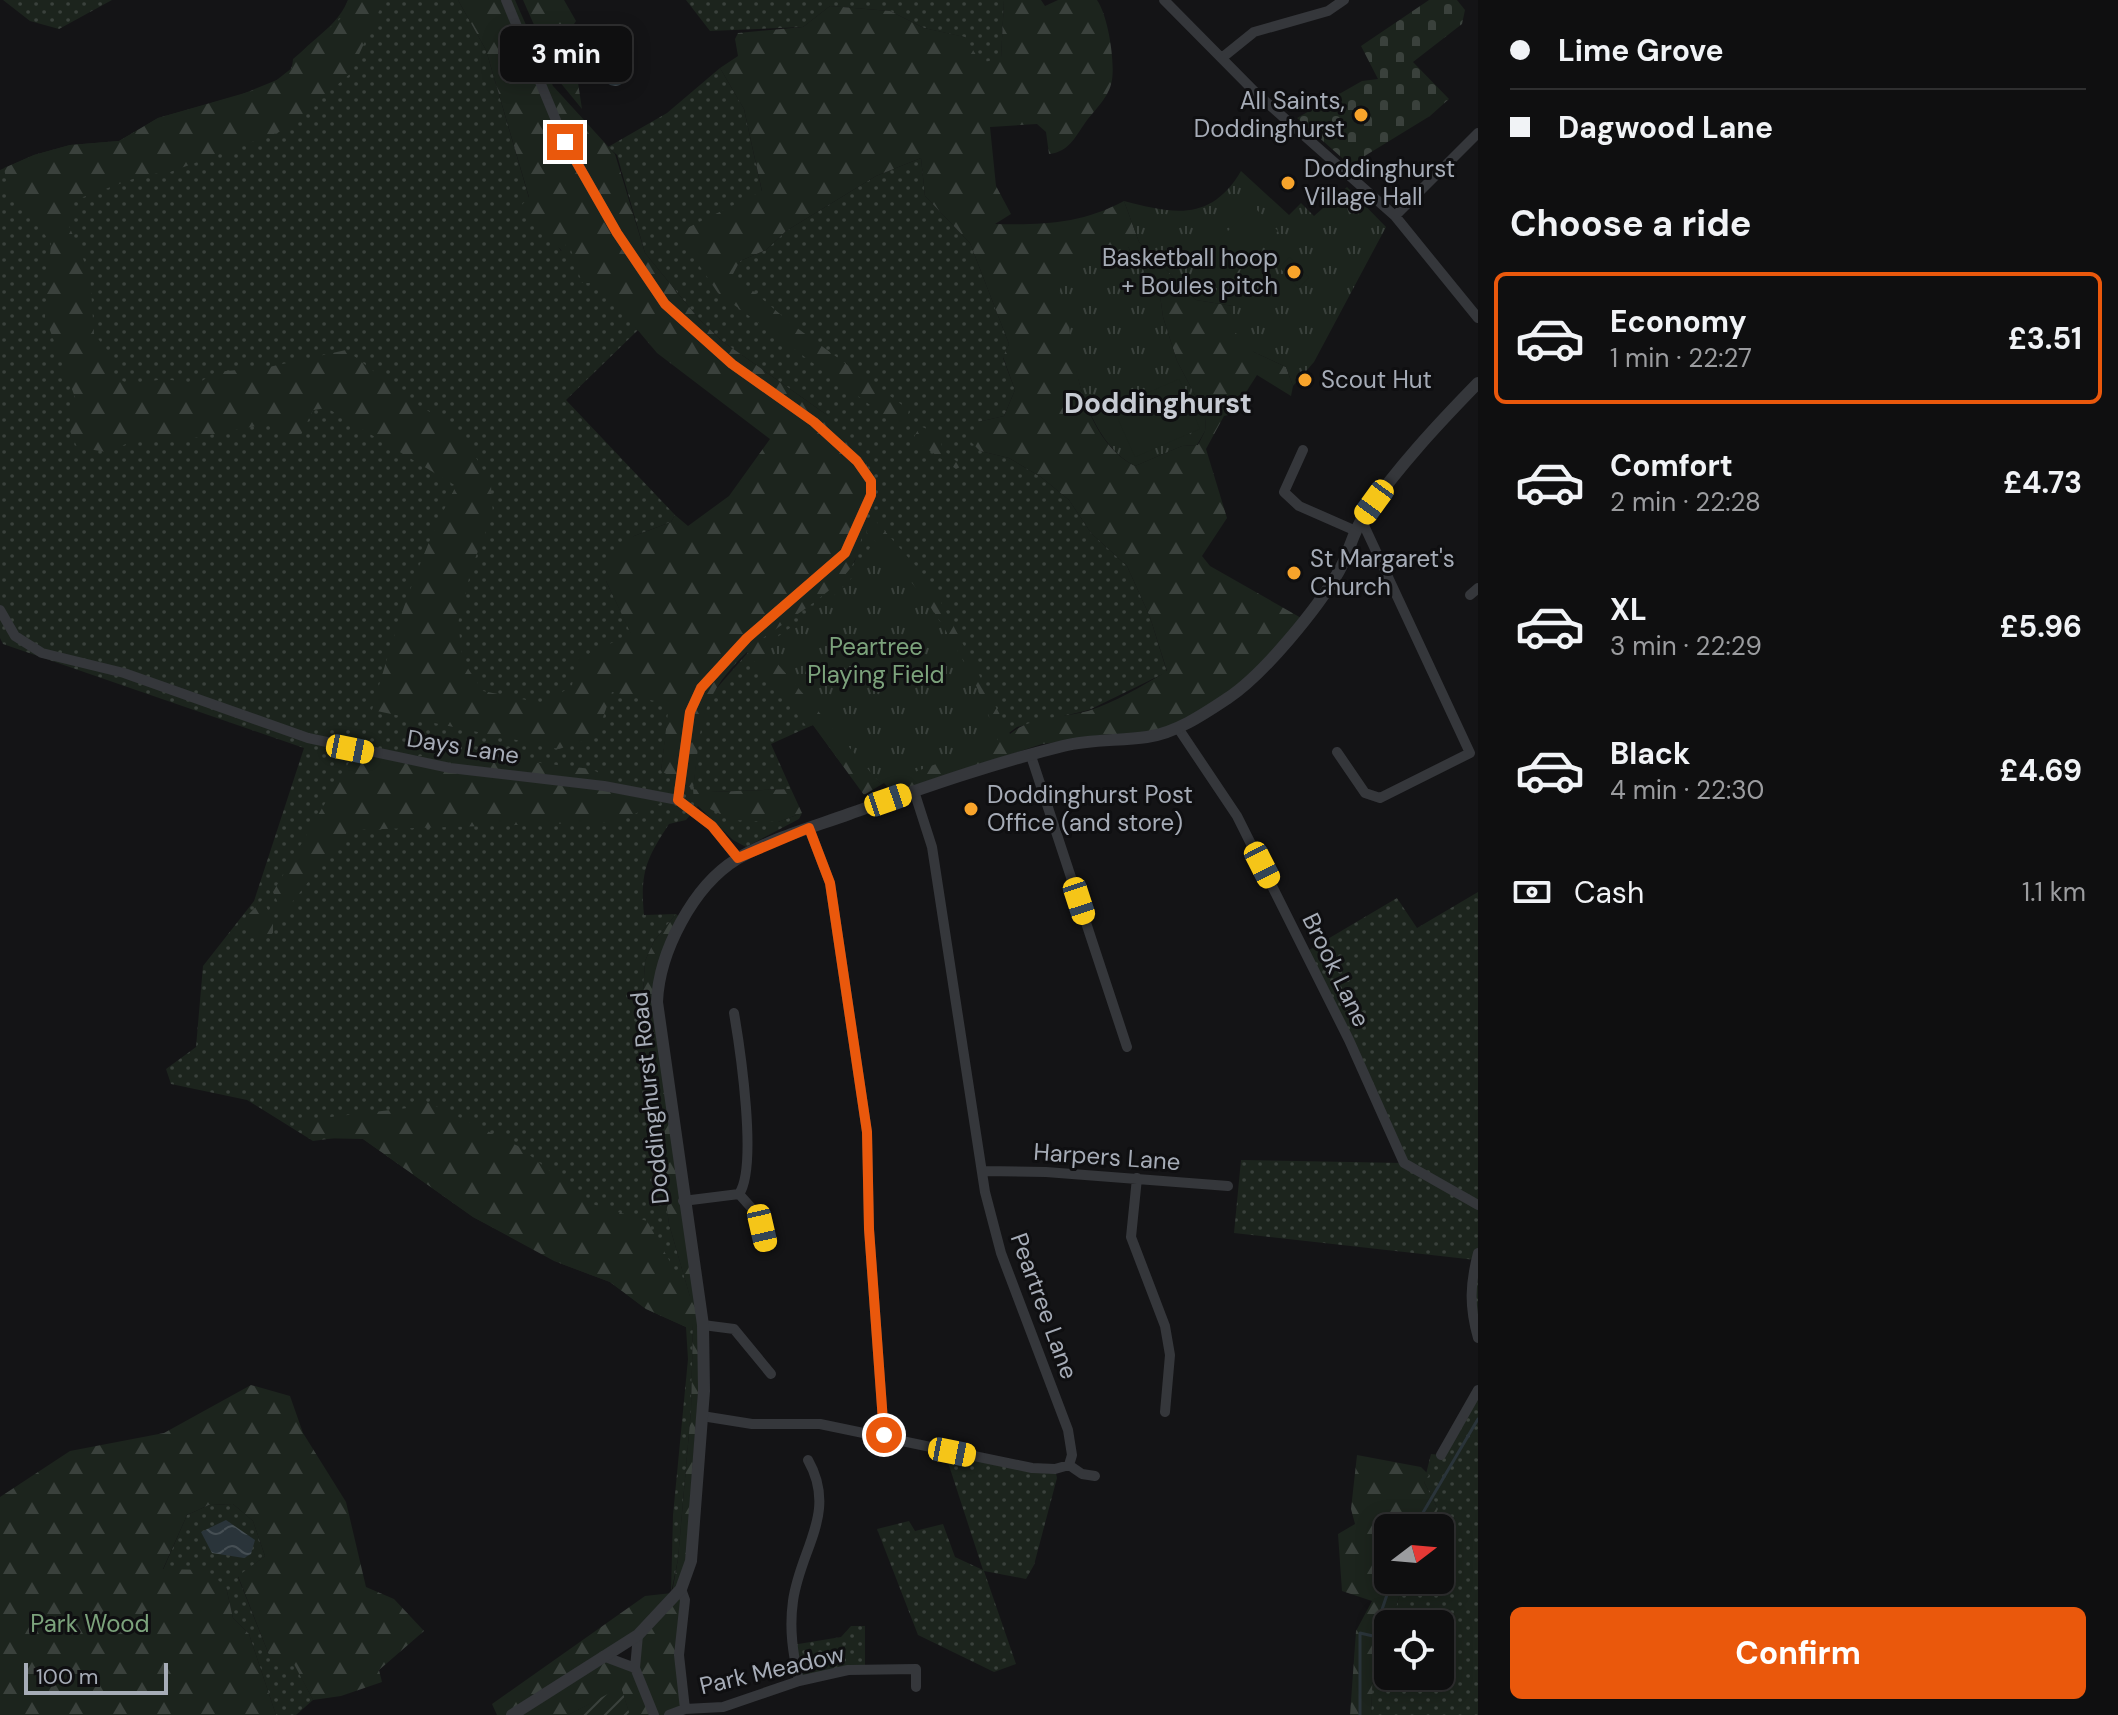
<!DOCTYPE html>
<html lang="en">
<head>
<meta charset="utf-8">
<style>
	:root { --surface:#0f0f10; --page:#1d1d1e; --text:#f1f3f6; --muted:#9b9c9f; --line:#2f2f30; --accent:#ea580c }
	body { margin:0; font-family:"DM Sans",sans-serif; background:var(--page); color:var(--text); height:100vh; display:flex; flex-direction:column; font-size:30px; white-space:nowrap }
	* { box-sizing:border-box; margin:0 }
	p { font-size:26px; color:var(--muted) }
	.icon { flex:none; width:44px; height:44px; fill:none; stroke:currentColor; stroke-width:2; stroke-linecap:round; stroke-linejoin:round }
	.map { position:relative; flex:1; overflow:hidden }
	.side { display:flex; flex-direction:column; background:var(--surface); width:640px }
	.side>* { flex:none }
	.top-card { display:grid; align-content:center; height:176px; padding:0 32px; background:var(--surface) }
	.needle { width:52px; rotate:74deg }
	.controls { position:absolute; left:1374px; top:1514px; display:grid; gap:16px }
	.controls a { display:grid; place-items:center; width:80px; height:80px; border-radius:12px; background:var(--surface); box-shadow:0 4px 20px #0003,0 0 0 2px var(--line); font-size:40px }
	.scale { position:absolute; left:24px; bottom:20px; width:144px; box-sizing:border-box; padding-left:8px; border:4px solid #a6acb7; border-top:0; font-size:22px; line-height:28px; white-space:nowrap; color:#a6acb7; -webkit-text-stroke:6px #0f0f11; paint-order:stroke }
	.end { position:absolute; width:36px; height:36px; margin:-18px; border:10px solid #ea580c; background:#fff; box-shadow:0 0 0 4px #fff }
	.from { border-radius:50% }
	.bubble { position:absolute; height:56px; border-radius:12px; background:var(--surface); box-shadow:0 4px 20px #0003,0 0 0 2px var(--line); font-size:26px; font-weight:700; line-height:56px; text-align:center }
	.car { position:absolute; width:24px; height:48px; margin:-24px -12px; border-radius:10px; box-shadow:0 0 6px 2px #0007; background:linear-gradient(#f5c518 24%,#345 0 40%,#f5c518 0 76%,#345 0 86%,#f5c518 0) }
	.top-card b { display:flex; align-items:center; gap:28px; height:76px; font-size:30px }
	.top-card b+b { border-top:2px solid var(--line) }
	.top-card i { width:20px; height:20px; background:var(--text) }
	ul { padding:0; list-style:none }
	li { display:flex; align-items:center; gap:24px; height:132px; margin:0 16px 12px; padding:0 16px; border:4px solid transparent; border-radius:12px }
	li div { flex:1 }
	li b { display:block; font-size:30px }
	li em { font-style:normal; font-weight:700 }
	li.active { border-color:var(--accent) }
	li>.icon { width:72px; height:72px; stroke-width:1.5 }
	h2 { padding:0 32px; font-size:36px; line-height:96px }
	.pay { display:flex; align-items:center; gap:20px; height:88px; padding:0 32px; font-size:30px }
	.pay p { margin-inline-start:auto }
	.cta { display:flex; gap:16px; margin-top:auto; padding:16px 32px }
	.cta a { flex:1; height:92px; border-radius:12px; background:var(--accent); color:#fff; font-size:32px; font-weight:700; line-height:92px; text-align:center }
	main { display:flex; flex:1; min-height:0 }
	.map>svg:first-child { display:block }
	.grass { fill:url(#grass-dots) }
	.forest { fill:url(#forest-firs); fill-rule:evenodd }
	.cemetery { fill:url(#cemetery-stones) }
	.park { fill:url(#park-tufts) }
	.garden { fill:url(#garden-furrows) }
	.pitch { fill:#1c241d }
	.water { fill:url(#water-waves) }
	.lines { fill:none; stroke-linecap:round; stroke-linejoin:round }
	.stream { stroke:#2a343a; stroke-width:3 }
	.minor { stroke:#35373b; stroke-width:10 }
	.tertiary { stroke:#35373b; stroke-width:12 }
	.route { stroke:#ea580c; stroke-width:10 }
	.poi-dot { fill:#f8a42b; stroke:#0f0f11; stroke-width:3 }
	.labels { text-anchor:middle; stroke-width:6; stroke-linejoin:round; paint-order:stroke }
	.poi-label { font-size:24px; fill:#a6acb7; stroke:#0f0f11; text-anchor:start }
	.park-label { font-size:24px; fill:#7ca37c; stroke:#0f0f11 }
	.street-label { font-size:24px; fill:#a6acb7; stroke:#0f0f11 }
	.quarter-label { font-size:28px; font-weight:bold; fill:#c7cbd3; stroke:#0f0f11 }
</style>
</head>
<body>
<main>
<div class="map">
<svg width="1478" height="1715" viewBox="0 0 1478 1715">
	<defs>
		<pattern id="grass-dots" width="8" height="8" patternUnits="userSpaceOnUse" patternTransform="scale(2)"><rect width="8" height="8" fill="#1c241d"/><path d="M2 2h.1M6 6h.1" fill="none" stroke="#3a413c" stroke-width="1.8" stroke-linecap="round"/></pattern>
		<pattern id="forest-firs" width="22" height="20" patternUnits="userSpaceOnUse" patternTransform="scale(2)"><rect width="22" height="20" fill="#1c241d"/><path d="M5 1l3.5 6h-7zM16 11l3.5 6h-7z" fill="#3a413c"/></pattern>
		<pattern id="cemetery-stones" width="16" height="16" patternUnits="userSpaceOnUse" patternTransform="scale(2)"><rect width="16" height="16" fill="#1c241d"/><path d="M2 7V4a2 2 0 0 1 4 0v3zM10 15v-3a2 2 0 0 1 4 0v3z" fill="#3a413c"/></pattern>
		<pattern id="park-tufts" width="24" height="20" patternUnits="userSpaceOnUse" patternTransform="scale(2)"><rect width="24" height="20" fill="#1c241d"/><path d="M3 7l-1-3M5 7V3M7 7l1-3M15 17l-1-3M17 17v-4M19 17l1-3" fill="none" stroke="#3a413c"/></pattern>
		<pattern id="garden-furrows" width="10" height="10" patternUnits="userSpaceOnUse" patternTransform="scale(2)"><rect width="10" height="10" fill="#1c241d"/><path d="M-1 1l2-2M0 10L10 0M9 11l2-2" fill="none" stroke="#3a413c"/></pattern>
		<pattern id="water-waves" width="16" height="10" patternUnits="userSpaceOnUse" patternTransform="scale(2)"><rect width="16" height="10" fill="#2a343a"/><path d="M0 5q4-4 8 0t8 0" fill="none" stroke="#464f54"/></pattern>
	</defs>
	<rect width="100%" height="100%" fill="#141416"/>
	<path class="grass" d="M 3,0 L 112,0 L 59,29 L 30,21 Z
		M 348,0 L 458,0 L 486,50 L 529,198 L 561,251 L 568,240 L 638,330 L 566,400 L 675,515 L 671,522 L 634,536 L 606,581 L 631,633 L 671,695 L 661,771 L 694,781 L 699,732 L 709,697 L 758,641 L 839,580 L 855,561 L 867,493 L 827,415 L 722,341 L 699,319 L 645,253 L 617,155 L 608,147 L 667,113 L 720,68 L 744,109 L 762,192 L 733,274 L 740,261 L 766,250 L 786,231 L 876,176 L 921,158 L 925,196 L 970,243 L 1009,344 L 1003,358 L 1015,390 L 1004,416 L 978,422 L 980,451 L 1009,458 L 1041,477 L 1069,500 L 1091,533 L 1127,566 L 1150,617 L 1167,672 L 1089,710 L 1017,727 L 998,741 L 885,783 L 843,766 L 813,725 L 771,744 L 791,789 L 710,792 L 778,822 L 802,813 L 799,819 L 746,847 L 733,840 L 698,806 L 686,820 L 669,824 C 646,859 640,873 644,915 L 676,914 L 654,941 L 645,961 L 641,1026 L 669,1224 L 691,1300 L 693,1323 L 691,1410 L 678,1559 L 671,1593 L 673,1515 L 688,1359 L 686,1327 L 646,1309 L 610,1282 L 562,1264 L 473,1217 L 363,1139 L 349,1136 L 313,1141 L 247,1100 L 171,1084 L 166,1069 L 196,1047 L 203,966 L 254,901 L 304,748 L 3,644 L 0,638 L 0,170 L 34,155 L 70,145 L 119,141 L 158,118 L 240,95 L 289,75 C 297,42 333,36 348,0 Z
		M 686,0 L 1004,0 L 1001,59 L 980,64 L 964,37 L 924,28 L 890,11 L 830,6 L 803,27 L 710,31 Z
		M 1478,892 L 1478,1338 L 1470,1312 L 1476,1260 L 1234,1233 L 1241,1160 L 1403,1163 L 1304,953 L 1397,898 L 1417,928 Z
		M 1478,1390 L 1478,1715 L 1371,1715 L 1374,1650 L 1388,1636 L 1388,1676 L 1440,1676 L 1440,1624 L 1391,1624 L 1404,1580 L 1440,1580 L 1440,1528 L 1429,1528 L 1438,1509 L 1424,1482 L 1431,1454 L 1442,1455 Z
		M 944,1450 L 1055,1469 L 1057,1478 L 1034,1565 L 1026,1579 L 984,1571 L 1016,1664 L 994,1672 L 918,1635 L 877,1529 L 909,1521 L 915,1531 L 943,1524 L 955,1557 L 983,1570 Z
		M 233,1504 L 253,1521 L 265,1556 L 238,1577 L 269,1655 L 294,1663 L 313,1700 L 296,1715 L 276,1715 L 249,1634 L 233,1618 L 226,1587 L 163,1570 L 187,1515 L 209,1505 Z
		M 851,1626 L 865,1626 L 865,1670 L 799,1681 L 792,1645 L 841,1637 Z"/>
	<path class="forest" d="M 348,0 L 384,0 L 350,74 L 282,131 L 170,172 L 144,175 L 72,201 L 69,226 L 90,275 L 94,334 L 109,352 L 112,376 L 129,384 L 165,379 L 197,384 L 216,372 L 269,367 L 346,350 L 418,405 L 450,424 L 479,462 L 491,486 L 493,514 L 472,566 L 458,623 L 463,661 L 483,691 L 546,704 L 572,685 L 577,659 L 631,634 L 606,581 L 607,561 L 634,536 L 671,522 L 675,515 L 688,526 L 729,496 L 770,439 L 657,353 L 598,283 L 582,283 L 568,241 L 562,251 L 520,207 L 529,197 L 486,50 L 458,0 L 515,0 L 553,86 L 615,154 L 645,253 L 699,319 L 722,341 L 827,415 L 867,454 C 867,485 867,532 855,560 C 844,587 783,623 759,641 L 880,783 L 998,740 C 967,652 931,599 866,532 L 874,519 L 931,583 L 1010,734 C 1031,716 1062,718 1088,711 C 1114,703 1144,685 1167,671 L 1150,617 L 1127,566 L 1091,533 L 1069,500 L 1041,477 L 1009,458 L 980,451 L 968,439 L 978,422 L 1004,416 L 1015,390 L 1003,357 L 1009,344 L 970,243 L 925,196 L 921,158 L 876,176 L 786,231 L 766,250 L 740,261 L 733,274 L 793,325 L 909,410 L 904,430 L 718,293 L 677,233 L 762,191 L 744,109 L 720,68 L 738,56 L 735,39 L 738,33 L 803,27 L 830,6 L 890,11 L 924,28 L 965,37 L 981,63 L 1001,58 L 1004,0 L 1041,0 L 1045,6 L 1058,0 L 1097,0 C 1108,16 1115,60 1112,80 C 1109,98 1095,109 1085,123 C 1075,137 1069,152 1049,154 L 1046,132 L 1037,124 L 990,127 L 996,186 L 1011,214 L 995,224 C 1043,225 1081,224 1124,201 L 1139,242 L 1196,300 L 1233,306 L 1254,352 L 1286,367 L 1293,386 L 1291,396 L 1257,375 L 1232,414 L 1224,416 L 1206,449 L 1227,518 L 1202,556 L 1210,566 L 1303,619 L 1231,696 L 1178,728 L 1042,744 L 893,793 L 884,783 L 864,795 L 813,725 L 807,727 L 747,652 C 697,700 702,725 693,789 L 710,792 L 791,789 L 802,813 L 778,822 L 732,820 L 694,801 L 693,789 L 661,771 L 669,704 L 612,692 L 596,737 L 559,749 L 372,710 C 395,630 417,560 456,486 L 327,408 L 313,410 L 297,443 L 271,423 L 173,442 L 141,438 L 106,452 L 77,447 L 70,431 L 76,400 L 45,317 L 51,243 L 25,208 L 9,194 L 4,168 L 34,155 L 70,145 L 119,141 L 158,118 L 269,86 L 292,68 L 293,59 L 340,19 ZM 1128,247 L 1160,295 L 1163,317 L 1177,361 L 1206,416 L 1205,431 L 1198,445 L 1182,446 L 1135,466 C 1086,441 1072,366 1070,317 Z
		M 523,0 L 564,0 L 576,21 L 570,30 L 582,109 L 559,81 Z
		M 920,426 L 943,436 L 941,448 L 962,466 L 956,469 L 913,439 Z
		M 355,752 L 396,760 L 447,752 L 591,769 L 661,803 L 615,822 L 349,830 L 283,914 L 273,892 Z
		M 263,899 L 273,922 L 273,933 L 261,942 L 248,928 L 249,914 Z
		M 676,914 L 683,920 L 657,982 L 703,1325 L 679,1655 L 685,1709 L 669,1715 L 630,1715 L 621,1688 L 568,1715 L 497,1715 L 492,1704 L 645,1596 L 672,1593 L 678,1559 L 691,1410 L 693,1324 L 686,1327 L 646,1309 L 610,1282 L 554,1261 L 473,1217 L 363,1139 L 315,1138 L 296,1121 L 408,1108 L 417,1097 L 518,1146 L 592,1204 L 647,1221 L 690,1297 L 669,1224 L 641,1026 L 645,961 L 654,941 ZM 638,1636 L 635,1656 L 628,1668 L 603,1656 Z
		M 251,1385 L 290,1396 L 303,1433 L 346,1502 L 366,1587 L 394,1599 L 424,1631 L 379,1670 L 382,1682 L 341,1696 L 313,1700 L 294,1664 L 281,1668 L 269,1655 L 238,1576 L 265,1556 L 253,1521 L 233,1504 L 209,1505 L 187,1515 L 163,1569 L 206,1570 L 226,1587 L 233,1618 L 249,1634 L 276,1715 L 0,1715 L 0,1497 L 70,1451 L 164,1433 Z
		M 1357,1455 L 1421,1467 L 1429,1475 L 1424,1482 L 1438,1509 L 1429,1528 L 1388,1528 L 1388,1580 L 1404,1580 L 1391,1624 L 1388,1624 L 1387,1639 L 1374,1650 L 1371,1715 L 1350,1715 L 1356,1631 L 1372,1601 L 1342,1591 L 1338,1534 L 1355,1524 L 1351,1509 Z"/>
	<path class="cemetery" d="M 1429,0 L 1457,0 L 1465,10 L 1462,24 L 1413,62 L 1449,99 L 1430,116 L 1350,165 L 1297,118 L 1362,81 L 1378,79 L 1361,46 Z"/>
	<path class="park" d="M 1241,171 L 1289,215 L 1301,203 L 1314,216 L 1347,187 L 1386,227 L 1314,362 L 1293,386 L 1286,367 L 1254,352 L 1230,327 L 1233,306 L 1196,300 L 1139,242 L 1124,201 C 1174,214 1211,222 1241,171 Z
		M 1128,247 L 1160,295 L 1163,317 L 1177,361 L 1206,416 L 1205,431 L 1197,445 L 1182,446 L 1135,466 C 1097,447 1078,390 1072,350 C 1068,326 1072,320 1058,298 L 1065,269 L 1089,257 Z
		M 874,540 C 932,600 970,661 998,741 L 885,783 L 880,783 L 763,647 L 827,602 L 856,574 Z"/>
	<path class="garden" d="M 621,1687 L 630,1715 L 568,1715 Z"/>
	<path class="pitch" d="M 1253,206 L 1278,231 L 1231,278 L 1206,253 Z
		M 1290,257 L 1309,278 L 1298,288 L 1279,267 Z
		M 1179,379 L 1200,429 L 1135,457 L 1113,408 Z"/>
	<path class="water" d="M604 75a11 11 0 1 1 22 0a11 11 0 1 1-22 0Z
		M 226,1520 L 255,1540 L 251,1554 L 244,1558 L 212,1553 L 201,1532 Z"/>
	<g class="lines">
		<path class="stream" d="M 1414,1528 L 1478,1419
			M 1360,1715 L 1360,1633 L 1373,1636 L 1392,1580"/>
		<path class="minor" d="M 506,0 L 565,142 L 617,233 L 665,304 L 732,364 L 814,422 L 857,461 L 871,481 L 871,495 L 845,553 L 747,638 L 701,688 L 690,712 L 678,800
			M 1164,0 L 1256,93 L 1395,216 L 1478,318
			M 1223,57 L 1254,32 L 1328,11 L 1344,0
			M 1395,216 L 1478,133
			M 1303,450 L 1284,492 L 1299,506 L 1356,531
			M 1470,595 L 1478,588
			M 0,610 L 15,636 L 42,653 L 124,673 L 308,738 L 450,768 L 604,786 L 678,800 L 712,826 L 738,858
			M 1178,728 L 1237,816 L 1349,1040 L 1404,1163 L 1478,1205
			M 1337,752 L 1365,793 L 1380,798 L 1470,753 L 1361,519
			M 1031,756 L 1127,1047
			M 809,828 L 830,883 L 867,1132 L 869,1229 L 884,1435
			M 983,1171 L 1046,1172 L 1228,1186
			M 1137,1178 L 1131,1237 L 1165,1326 L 1170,1355 L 1165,1412
			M 739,1194 L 756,1213 L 766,1244
			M 683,1201 L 739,1194 C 758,1167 740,1048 734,1013
			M 1478,1253 C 1470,1284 1469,1306 1478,1338
			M 703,1325 L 734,1329 L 771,1374
			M 702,1416 L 752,1424 L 820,1424 L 1032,1468 L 1055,1469 L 1069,1465 L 1072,1455 L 1068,1430 L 1001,1253 L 985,1192 L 932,847 L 914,791
			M 1441,1455 L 1478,1390
			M 1069,1465 L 1082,1474 L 1095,1476
			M 681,1589 L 685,1600 L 679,1655 L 685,1709
			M 638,1635 L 635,1668 L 654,1715
			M 603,1656 L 635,1668
			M 799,1681 C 793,1654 789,1629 793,1601 C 800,1549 838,1513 808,1460
			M 669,1715 L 685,1709 L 723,1707 L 799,1681 L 848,1670 L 916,1669 L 916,1687"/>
		<path class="tertiary" d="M 512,1715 L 638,1635 L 681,1589 L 691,1561 L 704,1391 L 703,1325 L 657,1002 C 659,952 693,886 737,859 C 770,839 813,827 849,814 C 920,789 990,764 1063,746 C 1091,739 1119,741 1147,737 C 1176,733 1204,714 1228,698 C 1263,675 1318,608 1339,571 C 1349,554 1352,533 1364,516 C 1397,468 1437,425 1478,383"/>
	</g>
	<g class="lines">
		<path class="route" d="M 565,142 L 617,233 L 665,304 L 732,364 L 814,422 L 857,461 L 871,481 L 871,495 L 845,553 L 747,638 L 701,688 L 690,712 L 678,800 L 712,826 L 738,858 L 809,828 L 830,883 L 867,1132 L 869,1229 L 884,1435"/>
	</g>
	<g class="poi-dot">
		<circle cx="1361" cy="115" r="8"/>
		<circle cx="1288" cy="183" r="8"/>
		<circle cx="1294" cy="272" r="8"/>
		<circle cx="1305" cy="380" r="8"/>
		<circle cx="1294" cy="573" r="8"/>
		<circle cx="971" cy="809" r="8"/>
	</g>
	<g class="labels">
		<g class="poi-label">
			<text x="1345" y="109" text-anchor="end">All Saints,<tspan x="1345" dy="28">Doddinghurst</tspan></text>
			<text x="1304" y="177">Doddinghurst<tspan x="1304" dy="28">Village Hall</tspan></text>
			<text x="1278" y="266" text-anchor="end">Basketball hoop<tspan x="1278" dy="28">+ Boules pitch</tspan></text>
			<text x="1321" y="388">Scout Hut</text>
			<text x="1310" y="567">St Margaret's<tspan x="1310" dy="28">Church</tspan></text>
			<text x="987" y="803">Doddinghurst Post<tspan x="987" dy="28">Office (and store)</tspan></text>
		</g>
		<g class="park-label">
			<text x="876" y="655">Peartree<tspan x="876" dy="28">Playing Field</tspan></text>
			<text x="90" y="1632">Park Wood</text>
		</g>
		<g class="street-label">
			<text transform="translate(463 747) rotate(9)" y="8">Days Lane</text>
			<text transform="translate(1336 970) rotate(64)" y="8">Brook Lane</text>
			<text transform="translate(650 1098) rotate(-96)" y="8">Doddinghurst Road</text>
			<text transform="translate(1107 1157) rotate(4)" y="8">Harpers Lane</text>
			<text transform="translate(1044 1306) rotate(70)" y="8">Peartree Lane</text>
			<text transform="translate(772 1670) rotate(-13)" y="8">Park Meadow</text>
		</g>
		<g class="quarter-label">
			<text x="1158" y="413">Doddinghurst</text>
		</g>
	</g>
</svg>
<div class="controls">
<a><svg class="needle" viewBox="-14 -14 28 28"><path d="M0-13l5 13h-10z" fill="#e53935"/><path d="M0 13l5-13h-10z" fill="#9b9c9f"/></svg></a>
<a><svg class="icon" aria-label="locate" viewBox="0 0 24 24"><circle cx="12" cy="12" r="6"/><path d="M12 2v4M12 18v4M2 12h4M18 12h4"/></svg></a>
</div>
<div class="scale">100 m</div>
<i class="end from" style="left:884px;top:1435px"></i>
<i class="end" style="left:565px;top:142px"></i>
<div class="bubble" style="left:500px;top:26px;width:132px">3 min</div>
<i class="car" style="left:1374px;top:502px;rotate:216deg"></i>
<i class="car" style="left:350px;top:749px;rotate:101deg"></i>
<i class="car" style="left:888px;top:800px;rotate:71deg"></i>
<i class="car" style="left:1262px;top:865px;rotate:153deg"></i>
<i class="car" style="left:1079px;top:901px;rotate:162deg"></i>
<i class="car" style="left:762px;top:1228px;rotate:167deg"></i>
<i class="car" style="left:952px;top:1452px;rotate:101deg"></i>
</div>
<section class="side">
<div class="top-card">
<b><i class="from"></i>Lime Grove</b>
<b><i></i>Dagwood Lane</b>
</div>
<h2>Choose a ride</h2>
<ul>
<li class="active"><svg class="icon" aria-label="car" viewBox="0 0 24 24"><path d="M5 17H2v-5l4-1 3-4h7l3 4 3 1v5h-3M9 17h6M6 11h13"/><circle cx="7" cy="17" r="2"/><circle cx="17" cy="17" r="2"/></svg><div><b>Economy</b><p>1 min · 22:27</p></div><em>£3.51</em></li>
<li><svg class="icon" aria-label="car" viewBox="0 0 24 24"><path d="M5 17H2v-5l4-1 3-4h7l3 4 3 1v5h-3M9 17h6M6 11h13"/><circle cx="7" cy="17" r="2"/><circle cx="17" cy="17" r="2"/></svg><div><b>Comfort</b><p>2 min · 22:28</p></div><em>£4.73</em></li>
<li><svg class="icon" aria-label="car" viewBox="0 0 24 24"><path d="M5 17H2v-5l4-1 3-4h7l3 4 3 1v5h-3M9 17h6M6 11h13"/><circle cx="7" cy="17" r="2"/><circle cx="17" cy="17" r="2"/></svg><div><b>XL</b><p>3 min · 22:29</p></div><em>£5.96</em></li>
<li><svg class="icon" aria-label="car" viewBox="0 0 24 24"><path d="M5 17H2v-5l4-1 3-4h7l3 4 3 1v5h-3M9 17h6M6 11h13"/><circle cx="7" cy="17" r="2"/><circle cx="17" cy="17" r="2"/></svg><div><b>Black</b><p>4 min · 22:30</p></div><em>£4.69</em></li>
</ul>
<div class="pay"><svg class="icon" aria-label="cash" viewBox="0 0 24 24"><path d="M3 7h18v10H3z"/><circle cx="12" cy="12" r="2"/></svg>Cash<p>1.1 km</p></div>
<div class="cta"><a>Confirm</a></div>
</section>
</main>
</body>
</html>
